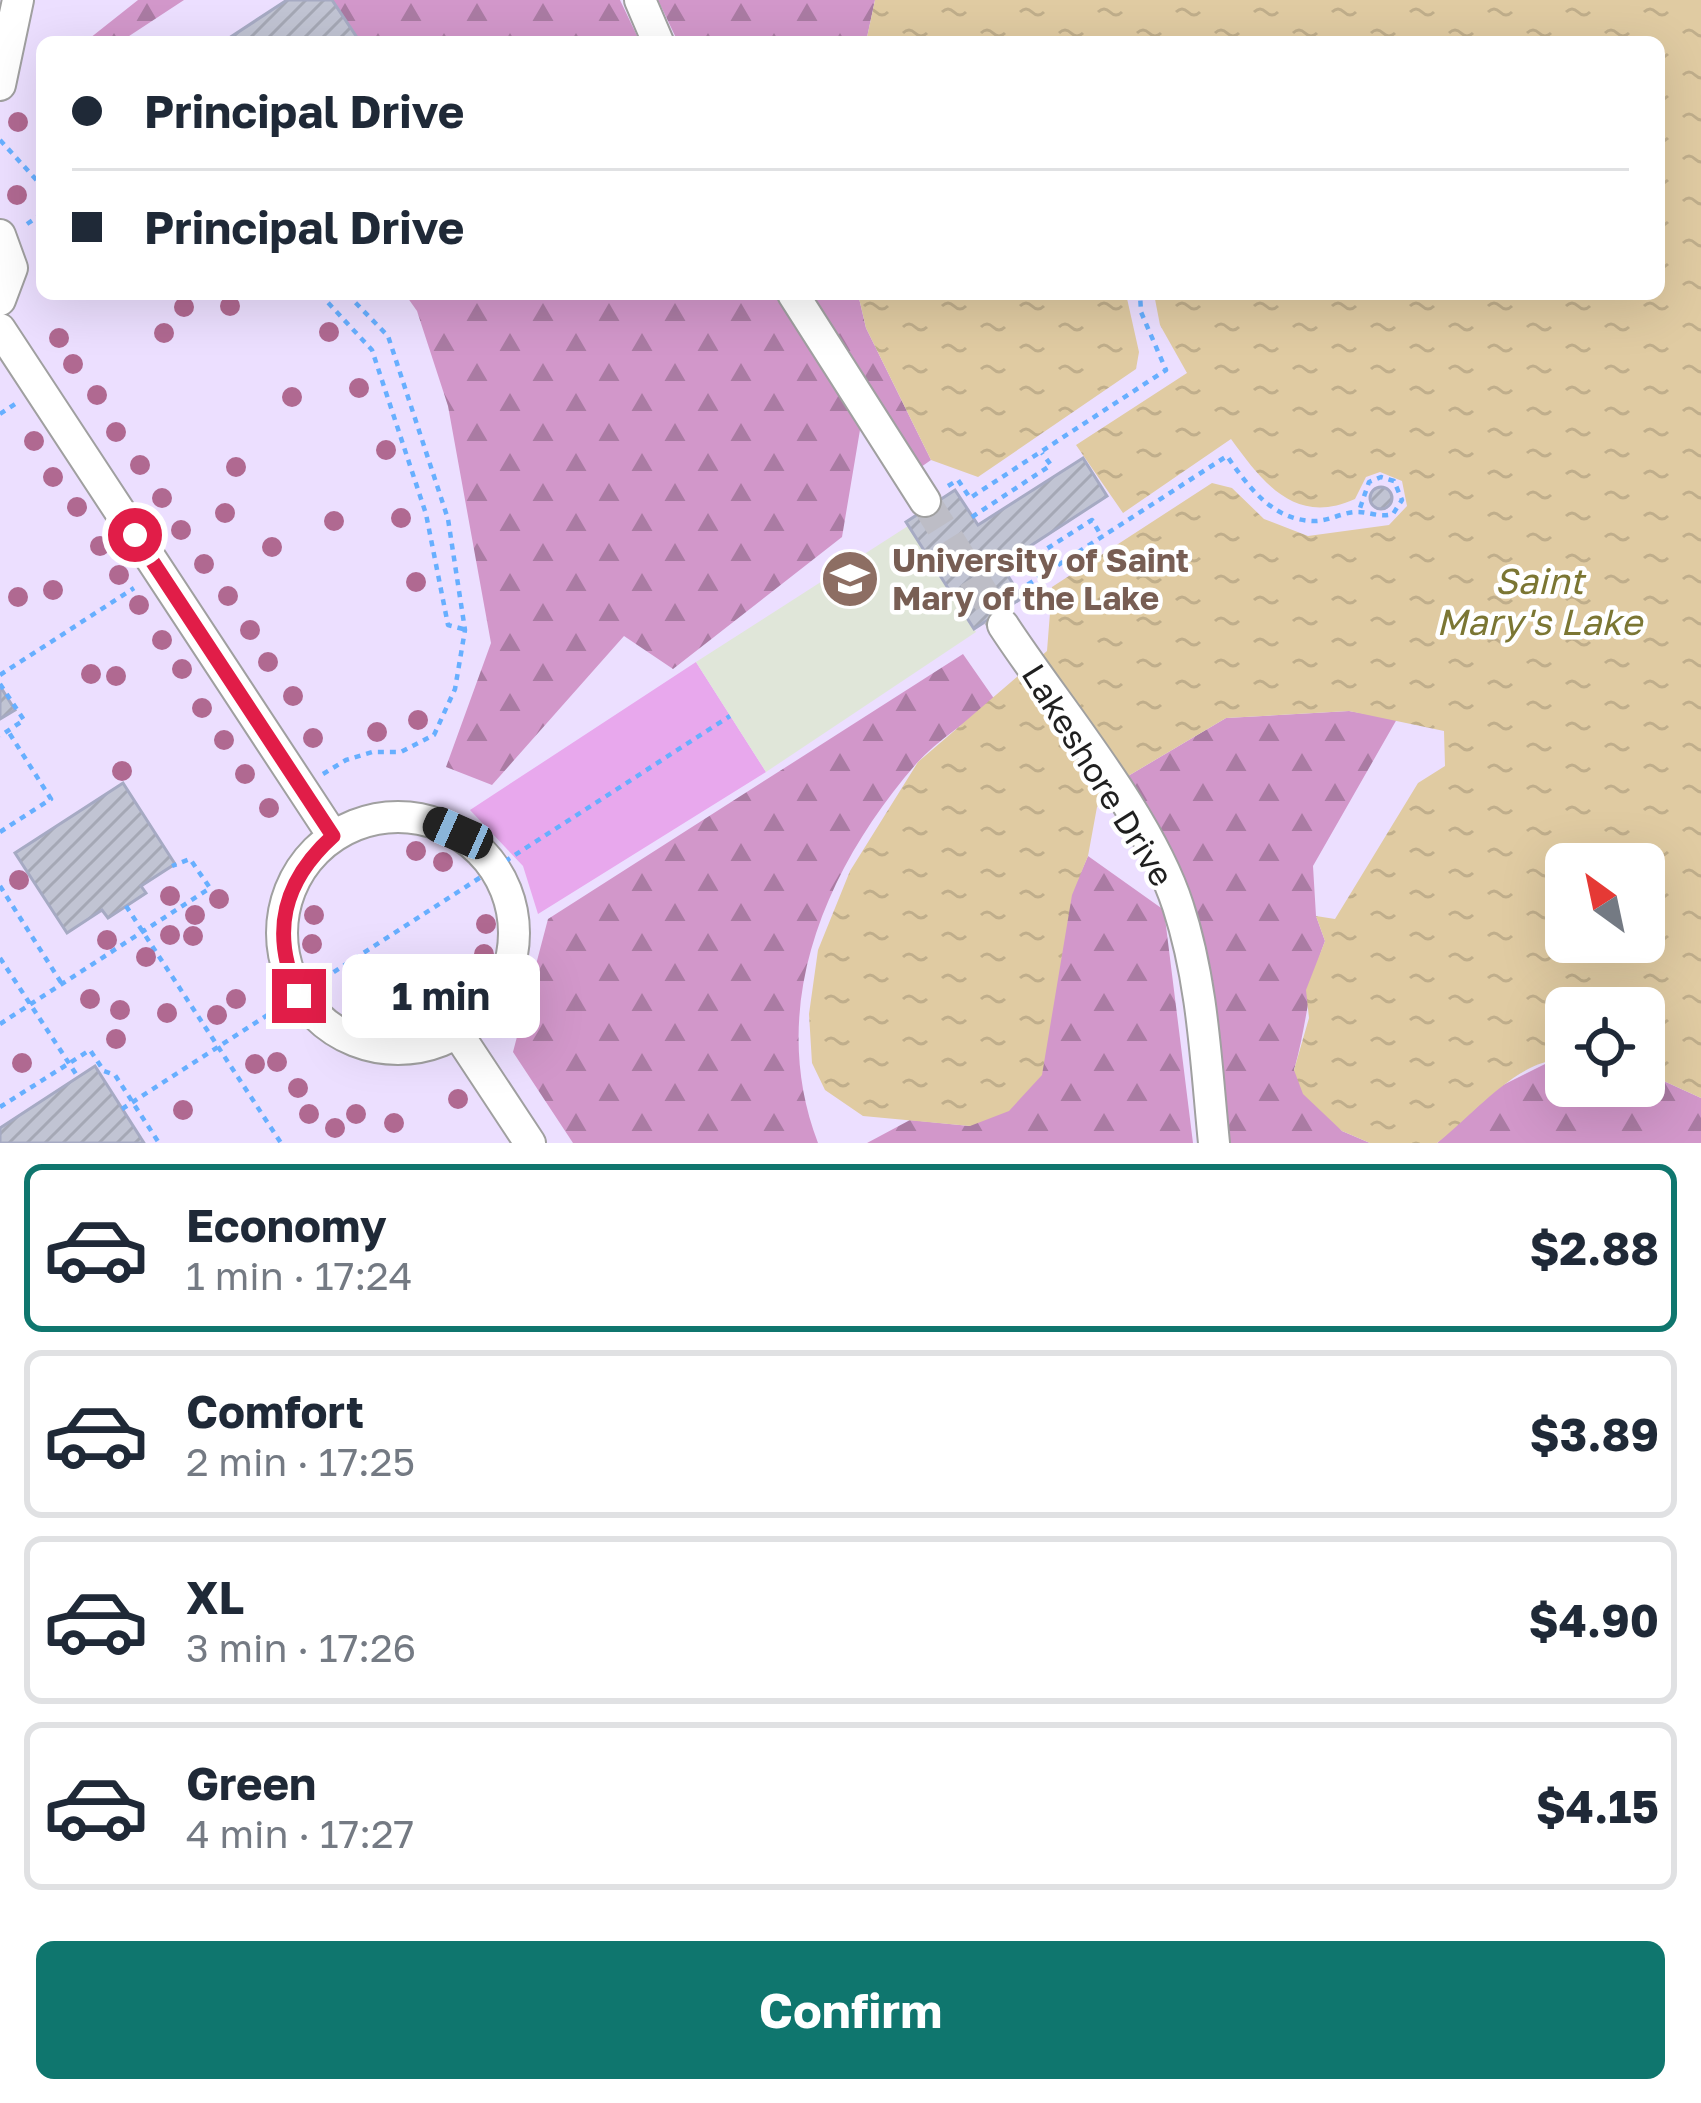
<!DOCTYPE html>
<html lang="en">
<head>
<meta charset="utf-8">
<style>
	:root { --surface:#fff; --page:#f6f6f7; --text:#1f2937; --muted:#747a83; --line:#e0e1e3; --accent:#0f766e }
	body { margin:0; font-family:"Golos Text",sans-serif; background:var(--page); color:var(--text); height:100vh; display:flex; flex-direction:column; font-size:45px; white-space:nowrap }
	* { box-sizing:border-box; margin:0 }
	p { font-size:39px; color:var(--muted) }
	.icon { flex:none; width:66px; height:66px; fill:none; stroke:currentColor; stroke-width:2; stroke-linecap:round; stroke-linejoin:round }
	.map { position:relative; height:1143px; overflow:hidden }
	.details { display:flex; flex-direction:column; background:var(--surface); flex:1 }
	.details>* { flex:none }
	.guide { position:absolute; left:36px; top:36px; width:1629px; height:264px; border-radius:18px; box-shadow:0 12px 48px #0002; display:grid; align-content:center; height:264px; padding:0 36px; background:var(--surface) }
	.needle { width:78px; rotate:327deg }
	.fabs { position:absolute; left:1545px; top:843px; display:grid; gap:24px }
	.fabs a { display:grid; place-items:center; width:120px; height:120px; border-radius:18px; background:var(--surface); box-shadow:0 12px 48px #0002; font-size:60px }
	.end { position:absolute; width:54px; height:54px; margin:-27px; border:15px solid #e11d48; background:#fff; box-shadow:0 0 0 6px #fff }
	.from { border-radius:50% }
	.bubble { position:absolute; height:84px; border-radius:18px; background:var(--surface); box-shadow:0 12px 48px #0002; font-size:39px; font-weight:700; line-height:84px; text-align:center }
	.car { position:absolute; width:36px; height:72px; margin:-36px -18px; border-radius:15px; box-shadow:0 0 9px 3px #0007; background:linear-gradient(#222 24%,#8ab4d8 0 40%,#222 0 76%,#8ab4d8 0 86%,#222 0) }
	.guide b { display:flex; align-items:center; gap:42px; height:114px; font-size:45px }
	.guide b+b { border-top:3px solid var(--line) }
	.guide i { width:30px; height:30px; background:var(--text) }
	ul { padding:21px 0 0; list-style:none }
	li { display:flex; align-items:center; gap:36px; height:168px; margin:0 24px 18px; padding:0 12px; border:6px solid var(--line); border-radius:18px }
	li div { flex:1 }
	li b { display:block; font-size:45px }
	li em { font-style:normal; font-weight:700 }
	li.active { border-color:var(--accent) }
	li>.icon { width:108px; height:108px; stroke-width:1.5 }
	.primary-button { display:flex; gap:24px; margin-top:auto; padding:24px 36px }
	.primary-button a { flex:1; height:138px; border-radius:18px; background:var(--accent); color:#fff; font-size:48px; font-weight:700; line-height:138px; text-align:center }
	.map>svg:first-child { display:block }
	.education { fill:#ecdfff; fill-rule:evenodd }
	.grass { fill:#e8a8ed }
	.forest { fill:url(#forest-firs) }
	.plaza { fill:#e0e6d9 }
	.water { fill:url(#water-ripples); fill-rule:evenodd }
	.building { fill:url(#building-hatch); stroke:#a6aac3; stroke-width:3 }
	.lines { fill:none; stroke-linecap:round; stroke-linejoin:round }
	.minor-tunnel { stroke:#bdbdc6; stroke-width:30; stroke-dasharray:30 15; stroke-linecap:butt }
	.minor-casing { stroke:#a0a0a0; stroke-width:34 }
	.path { stroke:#67afff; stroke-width:4.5; stroke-dasharray:6 6; stroke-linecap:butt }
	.minor { stroke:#fff; stroke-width:30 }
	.tree { fill:#b06991 }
	.route { stroke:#e11d48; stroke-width:15 }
	.labels { text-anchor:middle; stroke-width:9; stroke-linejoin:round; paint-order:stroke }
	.education-label { font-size:33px; font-weight:bold; fill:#785e54; stroke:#fff; text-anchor:start }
	.street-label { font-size:33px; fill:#1f1f1f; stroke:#fff }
	.water-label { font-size:36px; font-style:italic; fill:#7b7633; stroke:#fff }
</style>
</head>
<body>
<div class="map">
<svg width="1701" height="1143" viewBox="0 0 1701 1143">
	<defs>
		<pattern id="forest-firs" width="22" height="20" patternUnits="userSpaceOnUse" patternTransform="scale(3)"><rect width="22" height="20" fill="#d297ca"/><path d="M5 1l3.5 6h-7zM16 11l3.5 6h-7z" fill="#aa7ba3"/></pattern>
		<pattern id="water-ripples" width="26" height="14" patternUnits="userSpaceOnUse" patternTransform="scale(3)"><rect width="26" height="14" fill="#e0cba2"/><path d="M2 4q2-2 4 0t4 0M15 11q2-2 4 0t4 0" fill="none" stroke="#c0ae8b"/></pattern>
		<pattern id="building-hatch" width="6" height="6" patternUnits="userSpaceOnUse" patternTransform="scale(3)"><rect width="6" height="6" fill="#c1c4d3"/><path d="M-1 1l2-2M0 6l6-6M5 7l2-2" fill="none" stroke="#a5a8b5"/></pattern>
	</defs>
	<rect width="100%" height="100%" fill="#e5e4f0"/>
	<path class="education" d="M 0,0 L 1701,0 L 1701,1143 L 0,1143 ZM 42,42 L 1659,42 L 1659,294 L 42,294 ZM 1566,864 L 1644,864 L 1644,942 L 1566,942 ZM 1566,1008 L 1644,1008 L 1644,1086 L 1566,1086 Z"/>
	<path class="grass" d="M 696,662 L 766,772 L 538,914 L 523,866 L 470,810 Z"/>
	<path class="forest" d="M 138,0 L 184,0 L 120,42 L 85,42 Z
		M 332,0 L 620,0 L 640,42 L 351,42 Z
		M 658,0 L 875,0 L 866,42 L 678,42 Z
		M 405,294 L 780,294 L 861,424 L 842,537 L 673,669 L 624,636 L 492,785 L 446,767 L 491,643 L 448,406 L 417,311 Z
		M 812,294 L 858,294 L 866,328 L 931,460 L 921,467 Z
		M 963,654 L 995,700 C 970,720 937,740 916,764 C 825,869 766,1007 818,1143 L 573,1143 L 513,1052 L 548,919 Z
		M 1349,711 L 1397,719 L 1313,866 L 1316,916 L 1325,941 C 1308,984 1307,1025 1294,1070 L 1342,1131 L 1370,1143 L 1226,1143 L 1211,999 L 1123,779 L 1226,718 Z
		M 1088,856 L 1164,910 L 1193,1143 L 867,1143 L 910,1120 L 970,1126 Z
		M 1555,1059 L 1566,1060 L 1566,1086 L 1644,1086 L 1644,1072 L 1701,1098 L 1701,1143 L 1437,1143 L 1499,1087 Z"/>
	<path class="plaza" d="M 908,526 L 976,632 L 766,772 L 696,662 Z"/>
	<path class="water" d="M 875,0 L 1701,0 L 1701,1098 L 1644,1072 L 1644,1008 L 1566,1008 L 1566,1060 C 1521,1055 1470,1118 1437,1143 L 1370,1143 L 1342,1131 L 1303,1094 L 1294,1070 L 1309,1018 L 1306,990 L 1325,941 L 1316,916 L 1335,919 L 1418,783 L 1445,766 L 1444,731 L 1349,711 L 1226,718 L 1123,779 L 1097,807 L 1088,856 L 1072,895 L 1042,1075 L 1009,1111 L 970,1126 L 863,1116 L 825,1090 L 812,1063 L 809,1014 L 818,950 L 850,871 L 918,762 L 1047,651 L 1052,587 L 1212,483 L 1232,488 L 1264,519 L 1308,536 L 1389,525 L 1407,506 L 1402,481 L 1380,472 L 1366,477 L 1355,499 C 1295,526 1263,483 1231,439 L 1123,513 L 1076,445 L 1187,373 L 1160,325 L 1154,294 L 1659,294 L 1659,42 L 866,42 ZM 1566,864 L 1644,864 L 1644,942 L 1566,942 Z
		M 858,294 L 1126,294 L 1139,352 L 1136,369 L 978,477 L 931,460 L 866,328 Z"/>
	<path class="building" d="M 287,0 L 332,0 L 360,42 L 223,42 Z
		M 1083,458 L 1107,496 L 1001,565 L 1022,598 L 974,629 L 906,522 L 955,490 L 978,525 Z
		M1370 498a11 11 0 1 1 22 0a11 11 0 1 1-22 0Z
		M 0,686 L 15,710 L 0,719 Z
		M 123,783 L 175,864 L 141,886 L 146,893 L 108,918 L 102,910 L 67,933 L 15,853 Z
		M 95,1066 L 144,1143 L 0,1143 L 0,1128 Z"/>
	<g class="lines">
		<path class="minor-tunnel" d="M 925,501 L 1003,625"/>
		<defs>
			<path id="minor" d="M 640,0 L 658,42
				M 0,85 L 18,0
				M 0,235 L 12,268 L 0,300
				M 793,294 L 925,501
				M 0,329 L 333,836
				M 1003,625 C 1057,708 1148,813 1178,906 C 1203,982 1206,1064 1214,1143
				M282 933a116 116 0 1 1 232 0a116 116 0 1 1-232 0Z
				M 458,1034 L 530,1143"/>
		</defs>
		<use href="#minor" class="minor-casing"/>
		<path class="path" d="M 0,140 L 42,186
			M 27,224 L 42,214
			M 320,294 L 372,350 L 426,514 L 448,625 L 463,629
			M 0,414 L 15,404
			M 948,486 L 958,480 L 970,498 L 1166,370 L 1141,312 L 1140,294
			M 972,517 L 1051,465 L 1042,453
			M 1007,574 L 1092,520 L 1102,537
			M 1025,610 L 1038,601 L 1027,585 L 1227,456 C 1249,488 1274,522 1317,521 C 1330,520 1342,513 1355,512 C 1368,511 1378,518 1393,514 L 1402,500 L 1394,481 L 1381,477 L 1369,482 L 1359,511
			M 0,675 L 134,588
			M 0,684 L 24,720 L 0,736
			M 323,774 L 346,760 L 372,752 L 401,752 L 434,735 L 455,689 L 465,630 L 448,519 L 388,336 L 347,294
			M 0,832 L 51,799 L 8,731
			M 0,886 L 62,984
			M 126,906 L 281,1143
			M 0,958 L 78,1077
			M 0,1024 L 210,888 L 190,859 L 172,866
			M 0,1107 L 90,1050 L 104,1071 L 115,1075 L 159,1143
			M 122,1109 L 730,716"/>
		<use href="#minor" class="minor"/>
	</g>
	<g class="tree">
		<circle cx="18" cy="122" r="10"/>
		<circle cx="17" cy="195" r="10"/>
		<circle cx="230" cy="306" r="10"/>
		<circle cx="184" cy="307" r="10"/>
		<circle cx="329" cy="332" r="10"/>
		<circle cx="164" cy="333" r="10"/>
		<circle cx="59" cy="338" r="10"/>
		<circle cx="73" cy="364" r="10"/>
		<circle cx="359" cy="388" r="10"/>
		<circle cx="97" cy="395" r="10"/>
		<circle cx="292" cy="397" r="10"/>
		<circle cx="116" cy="432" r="10"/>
		<circle cx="34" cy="441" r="10"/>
		<circle cx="386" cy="450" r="10"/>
		<circle cx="140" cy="465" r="10"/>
		<circle cx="236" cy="467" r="10"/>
		<circle cx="53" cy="477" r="10"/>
		<circle cx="162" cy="498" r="10"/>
		<circle cx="77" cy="507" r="10"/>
		<circle cx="225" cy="513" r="10"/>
		<circle cx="401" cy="518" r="10"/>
		<circle cx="334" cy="521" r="10"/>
		<circle cx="181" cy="530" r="10"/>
		<circle cx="100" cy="546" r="10"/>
		<circle cx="272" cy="547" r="10"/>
		<circle cx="204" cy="564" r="10"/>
		<circle cx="119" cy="575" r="10"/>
		<circle cx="416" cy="582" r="10"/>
		<circle cx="53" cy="590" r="10"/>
		<circle cx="228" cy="596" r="10"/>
		<circle cx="18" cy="597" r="10"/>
		<circle cx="139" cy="605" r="10"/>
		<circle cx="250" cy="630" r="10"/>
		<circle cx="162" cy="640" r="10"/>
		<circle cx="268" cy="662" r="10"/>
		<circle cx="182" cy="669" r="10"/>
		<circle cx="91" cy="674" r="10"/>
		<circle cx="116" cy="676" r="10"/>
		<circle cx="293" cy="696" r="10"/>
		<circle cx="202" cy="708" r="10"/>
		<circle cx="418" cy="720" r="10"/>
		<circle cx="377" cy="732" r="10"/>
		<circle cx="313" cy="738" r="10"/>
		<circle cx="224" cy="740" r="10"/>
		<circle cx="122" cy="771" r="10"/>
		<circle cx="245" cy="774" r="10"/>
		<circle cx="269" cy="808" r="10"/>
		<circle cx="416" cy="851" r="10"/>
		<circle cx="443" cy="862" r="10"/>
		<circle cx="19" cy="880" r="10"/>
		<circle cx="170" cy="896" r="10"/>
		<circle cx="219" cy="899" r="10"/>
		<circle cx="195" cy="915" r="10"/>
		<circle cx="314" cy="915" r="10"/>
		<circle cx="486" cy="924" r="10"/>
		<circle cx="170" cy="935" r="10"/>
		<circle cx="193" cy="936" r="10"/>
		<circle cx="107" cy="940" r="10"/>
		<circle cx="312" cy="944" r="10"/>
		<circle cx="484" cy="954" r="10"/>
		<circle cx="146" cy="957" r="10"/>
		<circle cx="90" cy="999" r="10"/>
		<circle cx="236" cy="999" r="10"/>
		<circle cx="352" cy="1005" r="10"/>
		<circle cx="120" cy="1010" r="10"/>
		<circle cx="167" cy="1013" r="10"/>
		<circle cx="217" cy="1015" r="10"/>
		<circle cx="383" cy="1016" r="10"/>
		<circle cx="116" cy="1039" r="10"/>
		<circle cx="277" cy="1062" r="10"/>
		<circle cx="22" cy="1063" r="10"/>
		<circle cx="255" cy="1064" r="10"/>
		<circle cx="298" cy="1088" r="10"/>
		<circle cx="458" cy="1099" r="10"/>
		<circle cx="183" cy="1110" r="10"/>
		<circle cx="309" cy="1114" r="10"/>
		<circle cx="356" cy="1114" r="10"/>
		<circle cx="394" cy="1123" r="10"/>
		<circle cx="335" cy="1128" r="10"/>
	</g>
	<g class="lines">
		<path class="route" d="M 135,535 L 333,836 C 282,882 270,934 299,996"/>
	</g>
	<defs>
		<symbol id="university-disc" viewBox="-11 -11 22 22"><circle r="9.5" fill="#8d6e63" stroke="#fff"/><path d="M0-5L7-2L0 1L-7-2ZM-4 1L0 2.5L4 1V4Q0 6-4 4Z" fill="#fff"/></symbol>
	</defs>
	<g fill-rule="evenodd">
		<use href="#university-disc" x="817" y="546" width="66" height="66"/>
	</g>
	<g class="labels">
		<g class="education-label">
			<text x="892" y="572">University of Saint<tspan x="892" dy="38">Mary of the Lake</tspan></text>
		</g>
		<g class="street-label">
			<text transform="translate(1098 775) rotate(58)" y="12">Lakeshore Drive</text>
		</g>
		<g class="water-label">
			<text x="1539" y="594">Saint<tspan x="1539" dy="41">Mary's Lake</tspan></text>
		</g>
	</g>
</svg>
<div class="fabs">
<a><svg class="needle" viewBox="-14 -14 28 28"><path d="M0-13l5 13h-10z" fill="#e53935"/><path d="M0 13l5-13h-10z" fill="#747a83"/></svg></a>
<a><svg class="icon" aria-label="locate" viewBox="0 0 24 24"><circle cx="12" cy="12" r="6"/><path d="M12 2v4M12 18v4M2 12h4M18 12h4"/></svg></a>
</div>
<i class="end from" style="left:135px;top:535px"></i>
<i class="end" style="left:299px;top:996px"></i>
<div class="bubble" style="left:342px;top:954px;width:198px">1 min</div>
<i class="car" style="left:458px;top:833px;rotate:294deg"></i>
<div class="guide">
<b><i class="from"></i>Principal Drive</b>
<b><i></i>Principal Drive</b>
</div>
</div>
<section class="details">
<ul>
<li class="active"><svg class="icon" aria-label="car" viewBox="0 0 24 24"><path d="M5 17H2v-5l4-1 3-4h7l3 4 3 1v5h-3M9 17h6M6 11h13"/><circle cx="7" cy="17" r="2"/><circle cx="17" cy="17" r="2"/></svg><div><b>Economy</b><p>1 min · 17:24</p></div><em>$2.88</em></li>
<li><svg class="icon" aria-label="car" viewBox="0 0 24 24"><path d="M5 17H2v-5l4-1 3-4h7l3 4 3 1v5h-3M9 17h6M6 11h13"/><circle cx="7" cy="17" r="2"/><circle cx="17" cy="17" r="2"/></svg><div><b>Comfort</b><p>2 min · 17:25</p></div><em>$3.89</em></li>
<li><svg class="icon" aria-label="car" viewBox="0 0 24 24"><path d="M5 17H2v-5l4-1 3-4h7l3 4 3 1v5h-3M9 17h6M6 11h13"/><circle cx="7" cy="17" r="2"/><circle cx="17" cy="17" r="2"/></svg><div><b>XL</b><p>3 min · 17:26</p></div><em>$4.90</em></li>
<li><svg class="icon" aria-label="car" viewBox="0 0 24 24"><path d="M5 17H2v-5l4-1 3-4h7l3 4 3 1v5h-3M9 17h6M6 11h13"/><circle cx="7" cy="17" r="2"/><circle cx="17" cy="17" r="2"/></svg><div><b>Green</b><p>4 min · 17:27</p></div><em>$4.15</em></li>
</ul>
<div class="primary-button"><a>Confirm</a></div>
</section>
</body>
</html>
